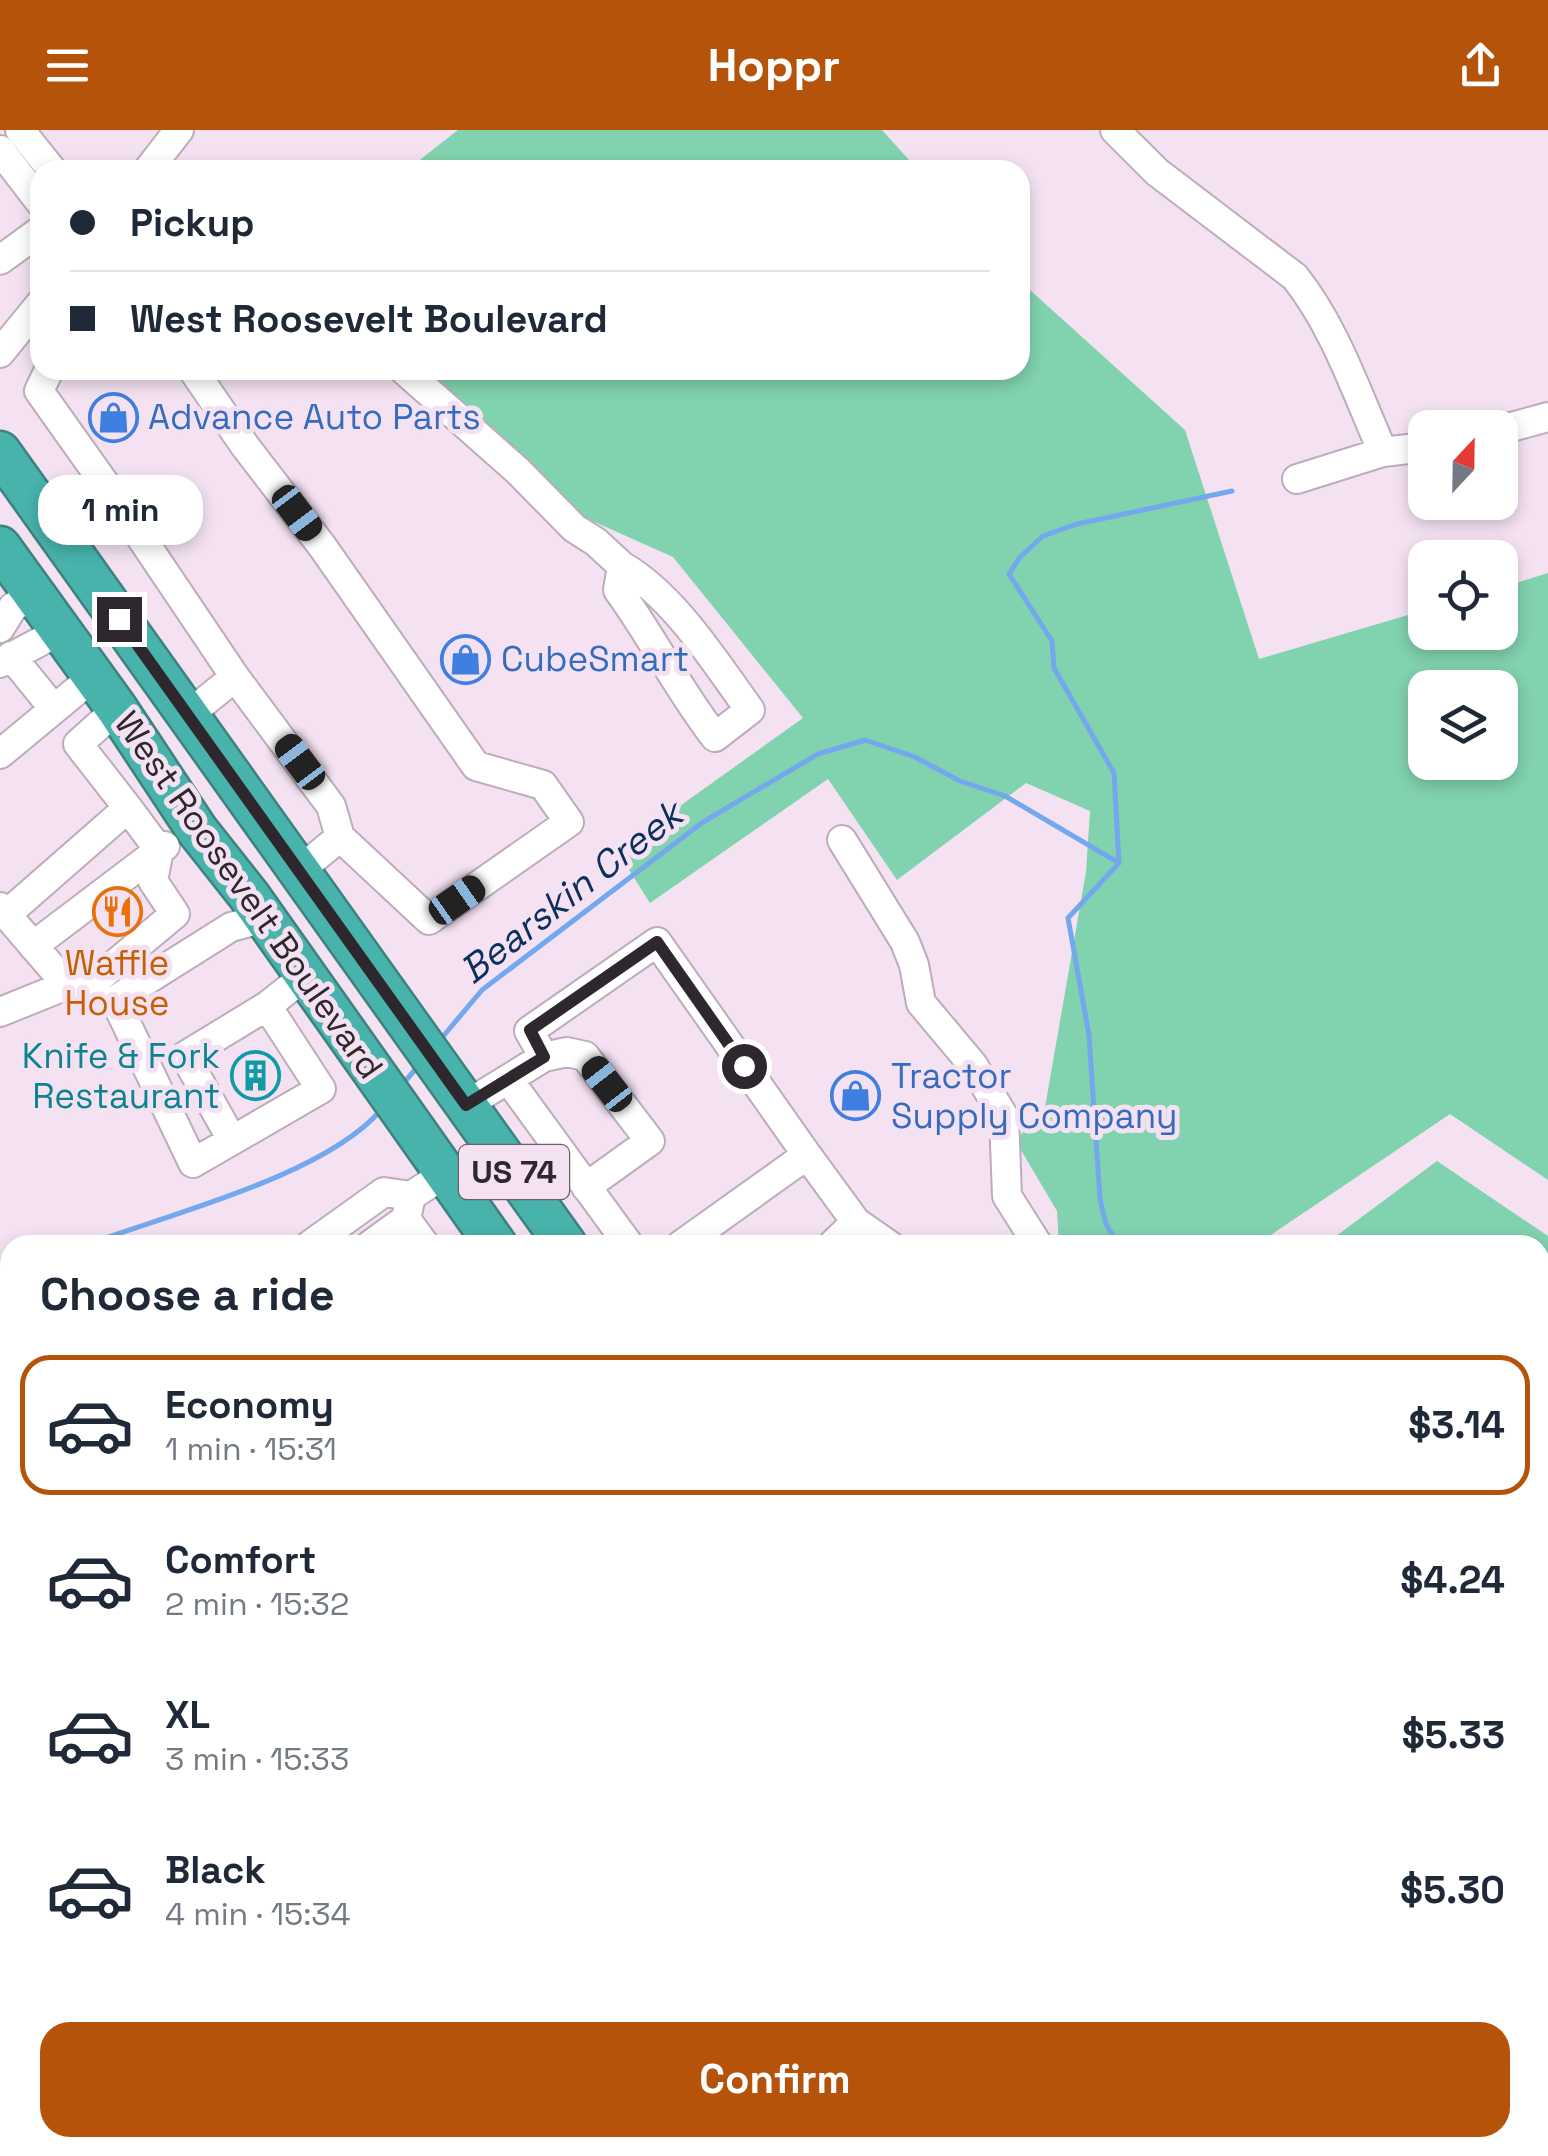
<!DOCTYPE html>
<html lang="en">
<head>
<meta charset="utf-8">
<style>
	:root { --surface:#fff; --page:#f6f6f7; --text:#1f2937; --muted:#747a83; --line:#e0e1e3; --accent:#b45309 }
	body { margin:0; font-family:"Space Grotesk",sans-serif; background:var(--page); color:var(--text); height:100vh; display:flex; flex-direction:column; font-size:38px; white-space:nowrap }
	* { box-sizing:border-box; margin:0 }
	p { font-size:32px; color:var(--muted) }
	.icon { flex:none; width:55px; height:55px; fill:none; stroke:currentColor; stroke-width:2; stroke-linecap:round; stroke-linejoin:round }
	.map { position:relative; flex:1; overflow:hidden }
	.details { position:absolute; left:0px; top:1105px; width:1550px; height:922px; display:flex; flex-direction:column; background:var(--surface); border-radius:30px 30px 0 0; box-shadow:0 5px 15px #0003 }
	.details>* { flex:none }
	.guide { position:absolute; left:30px; top:30px; width:1000px; height:220px; border-radius:30px; box-shadow:0 5px 15px #0003; display:grid; align-content:center; height:220px; padding:0 40px; background:var(--surface) }
	.needle { width:65px; rotate:22deg }
	.tools { position:absolute; left:1408px; top:280px; display:grid; gap:20px }
	.tools a { display:grid; place-items:center; width:110px; height:110px; border-radius:20px; background:var(--surface); box-shadow:0 5px 15px #0003; font-size:50px }
	.end { position:absolute; width:45px; height:45px; margin:-22px; border:12px solid #2e272d; background:#fff; box-shadow:0 0 0 5px #fff }
	.from { border-radius:50% }
	.bubble { position:absolute; height:70px; border-radius:30px; background:var(--surface); box-shadow:0 5px 15px #0003; font-size:32px; font-weight:700; line-height:70px; text-align:center }
	.car { position:absolute; width:30px; height:60px; margin:-30px -15px; border-radius:12px; box-shadow:0 0 8px 2px #0007; background:linear-gradient(#222 24%,#8ab4d8 0 40%,#222 0 76%,#8ab4d8 0 86%,#222 0) }
	.guide b { display:flex; align-items:center; gap:35px; height:95px; font-size:38px }
	.guide b+b { border-top:2px solid var(--line) }
	.guide i { width:25px; height:25px; background:var(--text) }
	ul { padding:0; list-style:none }
	li { display:flex; align-items:center; gap:30px; height:140px; margin:0 20px 15px; padding:0 20px; border:5px solid transparent; border-radius:30px }
	li div { flex:1 }
	li b { display:block; font-size:38px }
	li em { font-style:normal; font-weight:700 }
	li.on { border-color:var(--accent) }
	li>.icon { width:90px; height:90px; stroke-width:1.5 }
	h2 { padding:0 40px; font-size:45px; line-height:120px }
	.cta { display:flex; gap:20px; margin-top:auto; padding:20px 40px }
	.cta a { flex:1; height:115px; border-radius:30px; background:var(--accent); color:#fff; font-size:40px; font-weight:700; line-height:115px; text-align:center }
	header { display:flex; justify-content:space-between; align-items:center; height:130px; padding:0 40px; background:var(--accent); color:#fff; font-size:45px; font-weight:700 }
	.map>svg:first-child { display:block }
	.green { fill:#81d2ae; fill-rule:evenodd }
	.lines { fill:none; stroke-linecap:round; stroke-linejoin:round }
	.stream { stroke:#74a8ee; stroke-width:5 }
	.minor-casing { stroke:#bdacbc; stroke-width:32 }
	.highway-casing { stroke:#3e827f; stroke-width:45 }
	.minor { stroke:#fff; stroke-width:28 }
	.highway { stroke:#47b3ab; stroke-width:40 }
	.route { stroke:#2e272d; stroke-width:12 }
	.labels { text-anchor:middle; stroke-width:10; stroke-linejoin:round; paint-order:stroke }
	.shield { fill:#f4e2f2; stroke:#695f68; stroke-width:2.5 }
	.shield-label { font-size:32px; font-weight:bold; fill:#2e272d }
	.shop-label { font-size:35px; fill:#366cbe; stroke:#f4e2f2; text-anchor:start }
	.street-label { font-size:35px; fill:#2e272d; stroke:#f4e2f2 }
	.food-label { font-size:35px; fill:#c56008; stroke:#f4e2f2 }
	.culture-label { font-size:35px; fill:#0d838f; stroke:#f4e2f2; text-anchor:end }
	.water-label { font-size:38px; font-style:italic; fill:#0c2f5b; stroke:#f4e2f2 }
</style>
</head>
<body>
<header><svg class="icon" aria-label="menu" viewBox="0 0 24 24"><path d="M4 6h16M4 12h16M4 18h16"/></svg>Hoppr<svg class="icon" aria-label="share" viewBox="0 0 24 24"><path d="M12 15V3M7 8l5-5 5 5M5 13v7h14v-7"/></svg></header>
<div class="map">
<svg width="1548" height="2026" viewBox="0 0 1548 2026">
	<rect width="100%" height="100%" fill="#f4e2f2"/>
	<path class="green" d="M 458,0 L 882,0 L 918,40 L 407,40 Z
		M 1020,151 L 1185,300 L 1259,529 L 1425,480 L 1425,502 L 1500,502 L 1500,458 L 1548,443 L 1548,1050 L 1450,984 L 1256,1115 L 1059,1115 L 1057,1081 L 1015,1010 L 1044,983 L 1086,742 L 1090,681 L 1026,653 L 897,750 L 828,649 L 650,773 L 617,721 L 803,588 L 673,427 L 579,385 L 478,287 L 421,240 L 1020,240 ZM 1425,558 L 1500,558 L 1500,632 L 1425,632 Z
		M 1437,1031 L 1548,1106 L 1548,1190 L 1540,1184 L 1540,1115 L 1324,1115 Z
		M 525,2018 L 706,2018 L 701,2026 L 522,2026 Z"/>
	<g class="lines">
		<path class="stream" d="M 440,910 L 482,860 L 703,692 L 818,624 L 865,610 L 915,627 L 960,651 L 1005,666 L 1119,733
			M 401,956 L 420,934
			M 86,1115 C 169,1084 324,1046 381,980
			M 1118,1115 L 1106,1094 L 1100,1069 L 1089,905 L 1068,788 L 1119,733 L 1114,643 L 1054,538 L 1052,511 L 1009,444 L 1020,427 L 1043,406 L 1077,394 L 1232,361
			M 0,1147 L 10,1144
			M 1540,1148 L 1548,1152
			M 1540,1983 L 1548,1977
			M 1484,2026 L 1495,2018"/>
		<defs>
			<path id="minor" d="M 20,0 L 52,40
				M 1115,0 L 1157,42 L 1295,147 C 1335,197 1357,264 1383,322
				M 0,20 L 40,72
				M 148,40 L 179,0
				M 0,130 L 40,101
				M 0,223 L 40,174
				M 49,240 L 39,261 L 105,354
				M 193,240 L 245,316 L 322,416 L 476,636 L 543,655 L 569,692 L 429,790 L 340,707 L 299,741
				M 404,240 L 518,341 L 574,398 L 596,412 L 622,436 L 618,460 C 653,508 679,561 715,607 L 750,580 C 715,532 674,466 622,436
				M 1500,300 L 1548,287
				M 1297,349 L 1383,322 L 1425,317
				M 51,393 L 105,354 L 235,547
				M 0,498 L 13,477 L 34,464
				M 11,526 L 54,579
				M 0,533 L 60,501
				M 188,585 L 235,547 L 331,676 L 340,707
				M 0,624 L 93,547
				M 842,710 L 905,812 L 914,835 L 921,873 L 973,935 L 1004,987 L 1007,1066 L 1038,1115
				M 0,777 L 67,855 L 0,882
				M 7,784 L 128,678 L 78,614 L 117,579
				M 265,788 L 231,797 L 115,870 L 193,1033 L 321,959 L 267,876 L 305,846
				M 33,816 L 165,716
				M 85,859 L 175,784 L 153,751 L 159,720 L 128,678
				M 544,927 L 567,922 L 585,926 L 650,1011 L 586,1057
				M 508,949 L 629,1115
				M 466,975 L 544,927 L 529,901 L 657,812 L 807,1025
				M 232,1010 L 185,926 L 267,876
				M 411,1066 L 406,1089 L 425,1115
				M 310,1115 L 384,1062 L 411,1066 L 446,1043
				M 370,1115 L 406,1089
				M 681,1115 L 807,1025 L 856,1092 L 889,1115
				M 832,1115 L 856,1092
				M 0,1613 L 4,1603
				M 1540,1620 L 1548,1628
				M 0,1697 L 10,1700
				M 1540,1776 L 1546,1784 L 1548,1783
				M 1053,2018 L 1059,2026
				M 68,2026 L 72,2018
				M 352,2026 L 356,2018
				M 396,2026 L 400,2018
				M 726,2026 L 731,2018
				M 973,2026 L 976,2018
				M 1245,2026 L 1256,2018"/>
			<path id="highway" d="M 0,322 L 566,1115
				M 0,417 L 117,579 L 197,700 L 250,767 L 496,1115
				M 1151,2018 L 1161,2026
				M 1211,2018 L 1217,2026"/>
		</defs>
		<use href="#minor" class="minor-casing"/>
		<use href="#highway" class="highway-casing"/>
		<use href="#minor" class="minor"/>
		<use href="#highway" class="highway"/>
	</g>
	<g class="lines">
		<path class="route" d="M 119,489 L 466,975 L 544,927 L 530,900 L 657,812 L 744,936"/>
	</g>
	<defs>
		<symbol id="shop-ring" viewBox="-11 -11 22 22"><circle r="9.5" fill="#f4e2f2" stroke="#3f7fe0" stroke-width="1.5"/><path d="M-5-2.5h2.3a2.7 3.5 0 0 1 5.4 0H5L5.5 6h-11ZM-1.5-2.5h3a1.5 2.3 0 0 0-3 0Z" fill="#3f7fe0"/></symbol>
		<symbol id="restaurant-ring" viewBox="-11 -11 22 22"><circle r="9.5" fill="#f4e2f2" stroke="#e8710a" stroke-width="1.5"/><path d="M-5-6h1v4h1v-4h1v4h1v-4h1v5L-1.5 .5V6h-2V.5L-5-1ZM5-6V6H3V1.5H1.5Q1.5-4 5-6Z" fill="#e8710a"/></symbol>
		<symbol id="building-ring" viewBox="-11 -11 22 22"><circle r="9.5" fill="#f4e2f2" stroke="#0f9aa8" stroke-width="1.5"/><path d="M-4-6H4V6H1V3H-1V6H-4ZM-2.5-4.3h1.7v1.8h-1.7ZM.8-4.3h1.7v1.8H.8ZM-2.5-1h1.7V.8h-1.7ZM.8-1h1.7V.8H.8Z" fill="#0f9aa8"/></symbol>
	</defs>
	<g fill-rule="evenodd">
		<use href="#shop-ring" x="86" y="260" width="55" height="55"/>
		<use href="#shop-ring" x="438" y="502" width="55" height="55"/>
		<use href="#restaurant-ring" x="90" y="754" width="55" height="55"/>
		<use href="#building-ring" x="228" y="918" width="55" height="55"/>
		<use href="#shop-ring" x="828" y="938" width="55" height="55"/>
	</g>
	<g class="labels">
		<rect class="shield" x="459" y="1015" width="110" height="54" rx="8"/>
		<g class="shield-label">
			<text x="514" y="1053">US 74</text>
		</g>
		<g class="shop-label">
			<text x="148" y="299">Advance Auto Parts</text>
			<text x="501" y="541">CubeSmart</text>
			<text x="891" y="958">Tractor<tspan x="891" dy="40">Supply Company</tspan></text>
		</g>
		<g class="street-label">
			<text transform="translate(249 765) rotate(55)" y="12">West Roosevelt Boulevard</text>
		</g>
		<g class="food-label">
			<text x="117" y="845">Waffle<tspan x="117" dy="40">House</tspan></text>
		</g>
		<g class="culture-label">
			<text x="220" y="938">Knife &amp; Fork<tspan x="220" dy="40">Restaurant</tspan></text>
		</g>
		<g class="water-label">
			<text transform="translate(571 762) rotate(-38)" y="13">Bearskin Creek</text>
		</g>
	</g>
</svg>
<div class="tools">
<a><svg class="needle" viewBox="-14 -14 28 28"><path d="M0-13l5 13h-10z" fill="#e53935"/><path d="M0 13l5-13h-10z" fill="#747a83"/></svg></a>
<a><svg class="icon" aria-label="locate" viewBox="0 0 24 24"><circle cx="12" cy="12" r="6"/><path d="M12 2v4M12 18v4M2 12h4M18 12h4"/></svg></a>
<a><svg class="icon" aria-label="layers" viewBox="0 0 24 24"><path d="M12 4l9 5-9 5-9-5zM3 14l9 5 9-5"/></svg></a>
</div>
<i class="end from" style="left:744px;top:936px"></i>
<i class="end" style="left:119px;top:489px"></i>
<div class="bubble" style="left:38px;top:345px;width:165px">1 min</div>
<i class="car" style="left:297px;top:383px;rotate:143deg"></i>
<i class="car" style="left:300px;top:632px;rotate:323deg"></i>
<i class="car" style="left:457px;top:770px;rotate:55deg"></i>
<i class="car" style="left:607px;top:954px;rotate:322deg"></i>
<div class="guide">
<b><i class="from"></i>Pickup</b>
<b><i></i>West Roosevelt Boulevard</b>
</div>
<section class="details">
<h2>Choose a ride</h2>
<ul>
<li class="on"><svg class="icon" aria-label="car" viewBox="0 0 24 24"><path d="M5 17H2v-5l4-1 3-4h7l3 4 3 1v5h-3M9 17h6M6 11h13"/><circle cx="7" cy="17" r="2"/><circle cx="17" cy="17" r="2"/></svg><div><b>Economy</b><p>1 min · 15:31</p></div><em>$3.14</em></li>
<li><svg class="icon" aria-label="car" viewBox="0 0 24 24"><path d="M5 17H2v-5l4-1 3-4h7l3 4 3 1v5h-3M9 17h6M6 11h13"/><circle cx="7" cy="17" r="2"/><circle cx="17" cy="17" r="2"/></svg><div><b>Comfort</b><p>2 min · 15:32</p></div><em>$4.24</em></li>
<li><svg class="icon" aria-label="car" viewBox="0 0 24 24"><path d="M5 17H2v-5l4-1 3-4h7l3 4 3 1v5h-3M9 17h6M6 11h13"/><circle cx="7" cy="17" r="2"/><circle cx="17" cy="17" r="2"/></svg><div><b>XL</b><p>3 min · 15:33</p></div><em>$5.33</em></li>
<li><svg class="icon" aria-label="car" viewBox="0 0 24 24"><path d="M5 17H2v-5l4-1 3-4h7l3 4 3 1v5h-3M9 17h6M6 11h13"/><circle cx="7" cy="17" r="2"/><circle cx="17" cy="17" r="2"/></svg><div><b>Black</b><p>4 min · 15:34</p></div><em>$5.30</em></li>
</ul>
<div class="cta"><a>Confirm</a></div>
</section>
</div>
</body>
</html>
